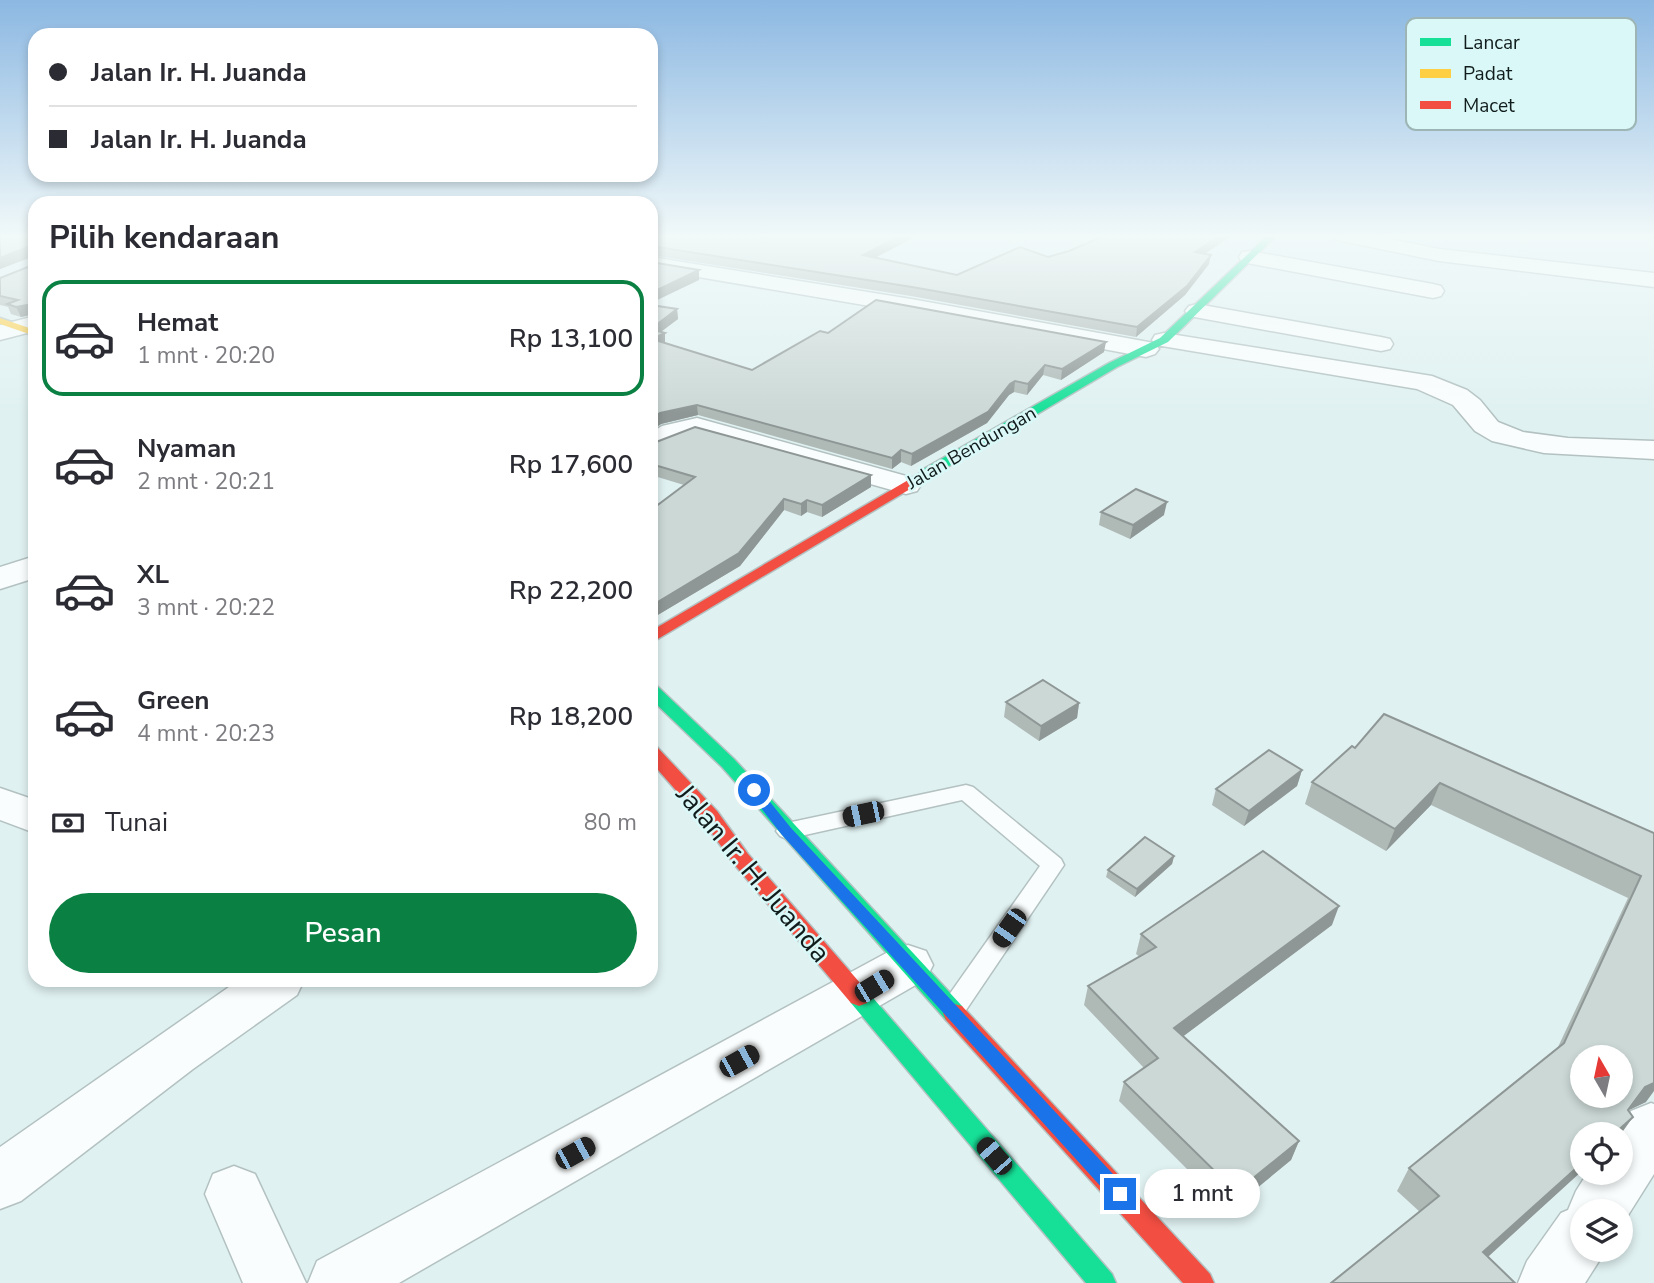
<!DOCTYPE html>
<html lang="id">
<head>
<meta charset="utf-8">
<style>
	:root { --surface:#fff; --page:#f2f2f3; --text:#2b2b33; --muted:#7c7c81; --line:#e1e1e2; --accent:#0b8043 }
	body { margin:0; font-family:"Nunito Sans",sans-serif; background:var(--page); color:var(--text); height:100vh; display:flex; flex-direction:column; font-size:26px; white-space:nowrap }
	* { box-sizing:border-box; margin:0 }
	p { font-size:23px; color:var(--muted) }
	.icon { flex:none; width:38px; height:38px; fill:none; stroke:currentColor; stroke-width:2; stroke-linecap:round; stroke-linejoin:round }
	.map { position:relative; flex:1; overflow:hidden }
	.panel { position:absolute; left:28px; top:196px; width:630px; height:791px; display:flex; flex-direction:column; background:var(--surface); border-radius:21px; box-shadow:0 4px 10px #0003 }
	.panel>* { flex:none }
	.guide { position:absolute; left:28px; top:28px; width:630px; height:154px; border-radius:21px; box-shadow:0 4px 10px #0003; display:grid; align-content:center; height:154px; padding:0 21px; background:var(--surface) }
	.needle { width:46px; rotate:351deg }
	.tools { position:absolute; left:1570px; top:1045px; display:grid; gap:14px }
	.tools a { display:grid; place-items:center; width:63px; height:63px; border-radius:50%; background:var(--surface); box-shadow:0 4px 10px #0003; font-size:35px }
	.end { position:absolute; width:32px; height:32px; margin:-16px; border:9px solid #1a73e8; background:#fff; box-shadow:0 0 0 4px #fff }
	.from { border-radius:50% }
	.bubble { position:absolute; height:49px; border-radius:24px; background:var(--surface); box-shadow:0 4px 10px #0003; font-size:23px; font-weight:600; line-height:49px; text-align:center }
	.car { position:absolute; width:21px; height:42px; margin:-21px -10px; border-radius:9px; box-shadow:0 0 5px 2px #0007; background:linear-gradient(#222 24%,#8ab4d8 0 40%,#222 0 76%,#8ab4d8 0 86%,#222 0) }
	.guide b { display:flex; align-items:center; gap:24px; height:66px; font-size:26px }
	.guide b+b { border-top:2px solid var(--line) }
	.guide i { width:18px; height:18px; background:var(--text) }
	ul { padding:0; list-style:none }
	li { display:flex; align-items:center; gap:21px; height:116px; margin:0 14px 10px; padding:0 7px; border:4px solid transparent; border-radius:21px }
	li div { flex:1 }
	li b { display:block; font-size:26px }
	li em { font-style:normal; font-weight:600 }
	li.on { border-color:var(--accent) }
	li>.icon { width:63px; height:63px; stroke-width:1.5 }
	h2 { padding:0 21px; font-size:32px; line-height:84px }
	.pay { display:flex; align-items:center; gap:18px; height:77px; padding:0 21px; font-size:26px }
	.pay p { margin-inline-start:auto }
	.action { display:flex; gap:14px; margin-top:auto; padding:14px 21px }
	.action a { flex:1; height:80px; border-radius:42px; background:var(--accent); color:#fff; font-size:28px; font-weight:600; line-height:80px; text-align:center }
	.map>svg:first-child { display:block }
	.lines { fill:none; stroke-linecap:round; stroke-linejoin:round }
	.lane-casing { stroke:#b3c1c1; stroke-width:3 }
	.street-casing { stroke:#b3c1c1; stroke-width:3 }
	.fast-casing { stroke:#b3c1c1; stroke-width:3 }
	.slow-casing { stroke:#b3c1c1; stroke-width:3 }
	.jam-casing { stroke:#b3c1c1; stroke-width:3 }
	.lane { fill:#fafdfd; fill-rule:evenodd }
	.street { fill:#fafdfd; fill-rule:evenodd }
	.fast { fill:#16e098; fill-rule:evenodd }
	.slow { fill:#ffcf43; fill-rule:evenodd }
	.jam { fill:#f24e42; fill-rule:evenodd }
	.wall { fill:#afbab7 }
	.shaded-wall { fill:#8e9795 }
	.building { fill:#cbd8d5; stroke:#8e9795; stroke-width:2; fill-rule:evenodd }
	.route { fill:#1a73e8 }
	.labels { text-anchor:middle; stroke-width:5; stroke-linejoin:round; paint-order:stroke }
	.far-street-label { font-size:19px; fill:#101b1b; stroke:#d9f8f7 }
	.near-street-label { font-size:28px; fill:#101b1b; stroke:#d9f8f7 }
	.key { fill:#d9f8f7; stroke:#9db6b5; stroke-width:2 }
	.key-label { font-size:19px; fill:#101b1b }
</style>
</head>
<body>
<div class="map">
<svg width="1654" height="1283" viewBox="0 0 1654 1283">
	<rect width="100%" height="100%" fill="#e0f1f1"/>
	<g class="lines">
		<defs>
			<path id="lane" d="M 966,785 L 973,787 L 1061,859 L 1064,865 L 962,1016 L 953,1019 L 944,1016 L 941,1009 L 944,1002 L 1040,866 L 962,800 L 787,839 L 780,836 L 776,831 L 780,826 L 787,823 Z"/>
			<path id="street" d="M 1332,235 L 1371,235 L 1439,249 L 1654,273 L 1654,287 L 1439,261 L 1342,241 L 1335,239 Z
				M 1250,251 L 1433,284 L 1441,286 L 1444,291 L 1441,296 L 1433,298 L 1242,262 L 1239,257 L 1242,252 Z
				M 651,257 L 911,299 L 1154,343 L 1152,340 L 1155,335 L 1164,333 L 1432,376 L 1467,390 L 1480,400 L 1498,422 L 1523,432 L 1568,438 L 1654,441 L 1654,459 L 1544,453 L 1492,441 L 1475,431 L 1453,405 L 1417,389 L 1156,345 L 1159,349 L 1155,354 L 1146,357 L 911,313 L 651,269 Z
				M 1197,304 L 1381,337 L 1390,339 L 1393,344 L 1390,349 L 1381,351 L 1189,316 L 1185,311 L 1189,306 Z
				M 35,316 L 35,331 L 0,340 L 0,325 Z
				M 697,418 L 917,479 L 921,485 L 917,491 L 906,494 L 696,435 C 680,439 667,450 651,454 L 651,433 L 662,426 Z
				M 35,556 L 35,578 L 0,589 L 0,567 Z
				M 0,788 L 35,800 L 35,833 L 0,820 Z
				M 908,945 L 926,951 L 933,965 L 926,979 L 399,1283 L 308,1283 L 317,1261 L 890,951 Z
				M 239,980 L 304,980 L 297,995 L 193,1069 L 21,1201 L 0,1209 L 0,1147 Z
				M 1651,1103 L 1654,1104 L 1654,1174 L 1620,1228 L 1620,1211 L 1582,1211 L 1582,1250 L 1606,1250 L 1585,1283 L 1518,1283 L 1527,1261 L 1561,1213 L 1568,1210 L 1576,1191 L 1588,1172 L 1620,1172 L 1620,1134 L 1615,1134 L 1631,1111 Z
				M 234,1166 L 255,1174 L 306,1283 L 243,1283 L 205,1194 L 213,1174 Z"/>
			<path id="fast" d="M 1268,235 L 1277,235 L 1168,342 L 1117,367 L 932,476 L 922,476 L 922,470 L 1109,363 L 1160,338 Z
				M 651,685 L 657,686 L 734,759 L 962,1006 L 965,1013 L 962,1020 L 954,1022 L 946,1020 L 722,767 L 651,699 Z
				M 859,988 L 867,991 L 1112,1274 L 1116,1283 L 1086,1283 L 851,1003 L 848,997 L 851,991 Z"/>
			<path id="slow" d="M 0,318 L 35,330 L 35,336 L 0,324 Z"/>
			<path id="jam" d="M 927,469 L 933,473 L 932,476 L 651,643 L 651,631 Z
				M 651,745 L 657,747 L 717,811 L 748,854 L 867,991 L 870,997 L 867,1003 L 859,1006 L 851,1003 L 734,864 L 703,821 L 651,762 Z
				M 954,1004 L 962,1006 L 1210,1274 L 1214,1283 L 1183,1283 L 946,1020 L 943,1013 L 946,1006 Z"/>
		</defs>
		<use href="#lane" class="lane-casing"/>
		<use href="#street" class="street-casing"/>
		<use href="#fast" class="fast-casing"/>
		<use href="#slow" class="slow-casing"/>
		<use href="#jam" class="jam-casing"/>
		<use href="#lane" class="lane"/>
		<use href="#street" class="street"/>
		<use href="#fast" class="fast"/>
		<use href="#slow" class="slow"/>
		<use href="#jam" class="jam"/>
	</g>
	<path class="wall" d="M 0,235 L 35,235 L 35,317 L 34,314 L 21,317 L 11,314 L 8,307 L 0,305 L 0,278 L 33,265 L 34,256 L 0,269 Z
		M 651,235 L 919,235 L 876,257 L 957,275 L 1048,257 L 1069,251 L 1106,235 L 1233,235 L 1205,254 L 1209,264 L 1185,295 L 1136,337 L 911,296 L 651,255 Z
		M 651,305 L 677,309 L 678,319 L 661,332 L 665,344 L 752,370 L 828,333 L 1104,352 L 1061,380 L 1043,375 L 1027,395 L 1014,392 L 1009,395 L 987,423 L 911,466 L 901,462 L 892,469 L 698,415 L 661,424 L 651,431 Z
		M 651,444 L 871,487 L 822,517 L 807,512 L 801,516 L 784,510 L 740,566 L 651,619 L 651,510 L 684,485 L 651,475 Z
		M 1101,512 L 1164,515 L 1130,539 L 1099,525 Z
		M 1006,702 L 1079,703 L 1077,718 L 1039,741 L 1004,717 Z
		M 1355,748 L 1654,833 L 1646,1102 L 1629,1110 L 1633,1117 L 1620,1135 L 1488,1257 L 1420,1212 L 1397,1191 L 1409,1168 L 1558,1047 L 1628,898 L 1431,805 L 1386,851 L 1305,804 L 1312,782 Z
		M 1302,770 L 1297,786 L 1244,826 L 1212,805 L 1216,789 Z
		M 1174,856 L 1172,864 L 1135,897 L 1106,877 L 1108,870 Z
		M 1332,925 L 1183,1036 L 1299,1141 L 1291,1160 L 1229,1211 L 1119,1101 L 1124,1082 L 1144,1068 L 1084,1005 L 1088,986 L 1140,957 L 1136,954 L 1141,934 Z"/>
	<path class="shaded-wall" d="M 902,235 L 919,235 L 863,264 L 863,255 Z
		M 1221,235 L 1233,235 L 1193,261 L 1195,252 Z
		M 30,246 L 34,256 L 0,269 L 0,258 Z
		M 1211,255 L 1209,264 L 1185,295 L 1136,337 L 1137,327 Z
		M 699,270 L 699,280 L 651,303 L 651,293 Z
		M 33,304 L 34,314 L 21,317 L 16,307 Z
		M 677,309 L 678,319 L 651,339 L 651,329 Z
		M 665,333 L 665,344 L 652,339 Z
		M 1106,342 L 1104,352 L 1061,380 L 1062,369 Z
		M 1045,365 L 1043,375 L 1027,395 L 1028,384 Z
		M 1015,381 L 1014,392 L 1009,395 L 987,423 L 911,466 L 912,454 Z
		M 697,405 L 698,415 L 661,424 L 651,431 L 651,419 L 660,413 Z
		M 901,450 L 901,462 L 892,469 L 892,458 Z
		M 871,475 L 871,487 L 822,517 L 822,505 Z
		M 784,499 L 784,510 L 740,566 L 651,619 L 651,606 Z
		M 807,500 L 807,512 L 801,516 L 801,504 Z
		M 1167,502 L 1164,515 L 1130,539 L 1133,525 Z
		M 1079,703 L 1077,718 L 1039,741 L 1041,726 Z
		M 1302,770 L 1297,786 L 1244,826 L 1249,811 Z
		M 1440,783 L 1431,805 L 1386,851 L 1395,829 Z
		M 1174,856 L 1172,864 L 1135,897 L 1137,889 Z
		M 1339,906 L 1332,925 L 1169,1047 L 1174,1028 Z
		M 1654,1083 L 1654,1091 L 1646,1102 L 1629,1110 L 1645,1087 Z
		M 1633,1117 L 1620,1135 L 1614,1134 Z
		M 1299,1141 L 1291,1160 L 1229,1211 L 1236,1192 Z
		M 1582,1163 L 1582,1171 L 1469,1274 L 1483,1252 Z"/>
	<path class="building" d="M 0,235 L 35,235 L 35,314 L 34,313 L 33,304 L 16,307 L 7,304 L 18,300 L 0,296 L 0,278 L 33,265 L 34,249 L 30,246 L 0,258 Z
		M 651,235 L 902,235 L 863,255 L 957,275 L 1020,247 L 1048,257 L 1069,251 L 1106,235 L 1221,235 L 1195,252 L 1211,255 L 1187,286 L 1137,327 L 912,287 L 651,246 Z
		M 651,262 L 699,270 L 651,293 Z
		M 876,300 L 1106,342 L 1062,369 L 1045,365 L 1028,384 L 1015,381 L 1010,384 L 988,412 L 912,454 L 901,450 L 892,458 L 697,405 L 660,413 L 651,419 L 651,329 L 665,333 L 652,339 L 752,370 L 820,331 L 828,333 Z
		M 651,305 L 677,309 L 651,329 Z
		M 695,427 L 871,475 L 822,505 L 807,500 L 801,504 L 784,499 L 739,553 L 651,606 L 651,510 L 695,477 L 651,464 L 651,444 Z
		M 1136,489 L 1167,502 L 1133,525 L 1101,512 Z
		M 1043,680 L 1079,703 L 1041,726 L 1006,702 Z
		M 1384,714 L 1654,833 L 1654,1083 L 1645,1087 L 1628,1110 L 1633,1117 L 1614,1134 L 1582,1134 L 1582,1163 L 1483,1252 L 1515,1283 L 1331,1283 L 1439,1196 L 1409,1168 L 1564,1043 L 1641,876 L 1440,783 L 1395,829 L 1312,782 L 1352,746 L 1355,748 ZM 1582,1057 L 1620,1057 L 1620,1096 L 1582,1096 Z
		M 1269,750 L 1302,770 L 1249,811 L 1216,789 Z
		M 1145,837 L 1174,856 L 1137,889 L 1108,870 Z
		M 1263,851 L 1339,906 L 1174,1028 L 1299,1141 L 1236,1192 L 1124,1082 L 1158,1058 L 1088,986 L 1156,947 L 1141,934 Z"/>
	<linearGradient id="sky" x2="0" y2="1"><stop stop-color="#8cb8e2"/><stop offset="0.57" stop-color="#f1f9f9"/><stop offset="1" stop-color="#f1f9f9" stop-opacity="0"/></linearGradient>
	<rect width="1654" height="414" fill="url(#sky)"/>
	<path class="route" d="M 754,785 L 758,787 L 791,828 L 1126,1188 L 1129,1194 L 1126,1200 L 1120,1203 L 1113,1200 L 782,835 L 747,790 Z"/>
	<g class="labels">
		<g class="far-street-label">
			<text transform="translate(971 447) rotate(-30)" y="7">Jalan Bendungan</text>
		</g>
		<g class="near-street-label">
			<text transform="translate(754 873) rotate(50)" y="10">Jalan Ir. H. Juanda</text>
		</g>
	</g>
	<rect x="1406" y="18" width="230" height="112" rx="10" class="key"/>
	<rect x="1420" y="38" width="31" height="8" fill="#16e098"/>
	<rect x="1420" y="69" width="31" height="9" fill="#ffcf43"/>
	<rect x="1420" y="101" width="31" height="8" fill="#f24e42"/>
	<g class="key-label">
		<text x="1463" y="49">Lancar</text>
		<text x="1463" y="80">Padat</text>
		<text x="1463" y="112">Macet</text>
	</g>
</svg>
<div class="tools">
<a><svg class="needle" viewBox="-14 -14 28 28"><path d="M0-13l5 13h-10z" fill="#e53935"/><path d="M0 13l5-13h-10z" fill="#7c7c81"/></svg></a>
<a><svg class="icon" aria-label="locate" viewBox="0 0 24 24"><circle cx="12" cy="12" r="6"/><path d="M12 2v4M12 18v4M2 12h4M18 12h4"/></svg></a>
<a><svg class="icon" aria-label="layers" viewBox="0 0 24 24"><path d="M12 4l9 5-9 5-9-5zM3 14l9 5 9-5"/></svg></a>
</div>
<i class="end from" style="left:754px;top:790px"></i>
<i class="end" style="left:1120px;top:1194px"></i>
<div class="bubble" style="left:1144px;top:1169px;width:116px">1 mnt</div>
<i class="car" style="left:863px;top:814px;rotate:258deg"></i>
<i class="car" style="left:1009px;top:928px;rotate:215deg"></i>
<i class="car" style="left:874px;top:986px;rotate:59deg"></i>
<i class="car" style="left:739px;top:1061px;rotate:61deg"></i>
<i class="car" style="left:575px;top:1153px;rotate:61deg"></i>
<i class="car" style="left:994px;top:1156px;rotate:319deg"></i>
<div class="guide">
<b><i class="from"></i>Jalan Ir. H. Juanda</b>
<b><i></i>Jalan Ir. H. Juanda</b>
</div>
<section class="panel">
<h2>Pilih kendaraan</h2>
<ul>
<li class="on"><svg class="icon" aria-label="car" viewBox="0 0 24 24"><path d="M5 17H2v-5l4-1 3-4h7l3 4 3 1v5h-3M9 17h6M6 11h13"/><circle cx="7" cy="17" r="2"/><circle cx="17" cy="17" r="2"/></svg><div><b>Hemat</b><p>1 mnt · 20:20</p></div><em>Rp 13,100</em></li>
<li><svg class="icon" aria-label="car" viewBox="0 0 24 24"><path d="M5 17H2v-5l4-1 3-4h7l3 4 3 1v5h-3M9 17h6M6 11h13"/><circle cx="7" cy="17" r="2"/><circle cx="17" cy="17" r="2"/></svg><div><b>Nyaman</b><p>2 mnt · 20:21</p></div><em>Rp 17,600</em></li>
<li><svg class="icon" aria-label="car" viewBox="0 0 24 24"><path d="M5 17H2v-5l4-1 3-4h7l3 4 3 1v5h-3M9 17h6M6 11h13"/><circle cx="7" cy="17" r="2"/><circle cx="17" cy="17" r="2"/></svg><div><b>XL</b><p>3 mnt · 20:22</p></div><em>Rp 22,200</em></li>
<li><svg class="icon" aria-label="car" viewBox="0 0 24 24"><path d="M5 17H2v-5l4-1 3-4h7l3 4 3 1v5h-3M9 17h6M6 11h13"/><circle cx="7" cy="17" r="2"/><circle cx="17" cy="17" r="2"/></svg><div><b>Green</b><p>4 mnt · 20:23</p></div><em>Rp 18,200</em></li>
</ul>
<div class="pay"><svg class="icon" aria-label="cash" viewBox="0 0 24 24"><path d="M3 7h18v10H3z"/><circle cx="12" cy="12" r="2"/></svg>Tunai<p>80 m</p></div>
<div class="action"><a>Pesan</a></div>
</section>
</div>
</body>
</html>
